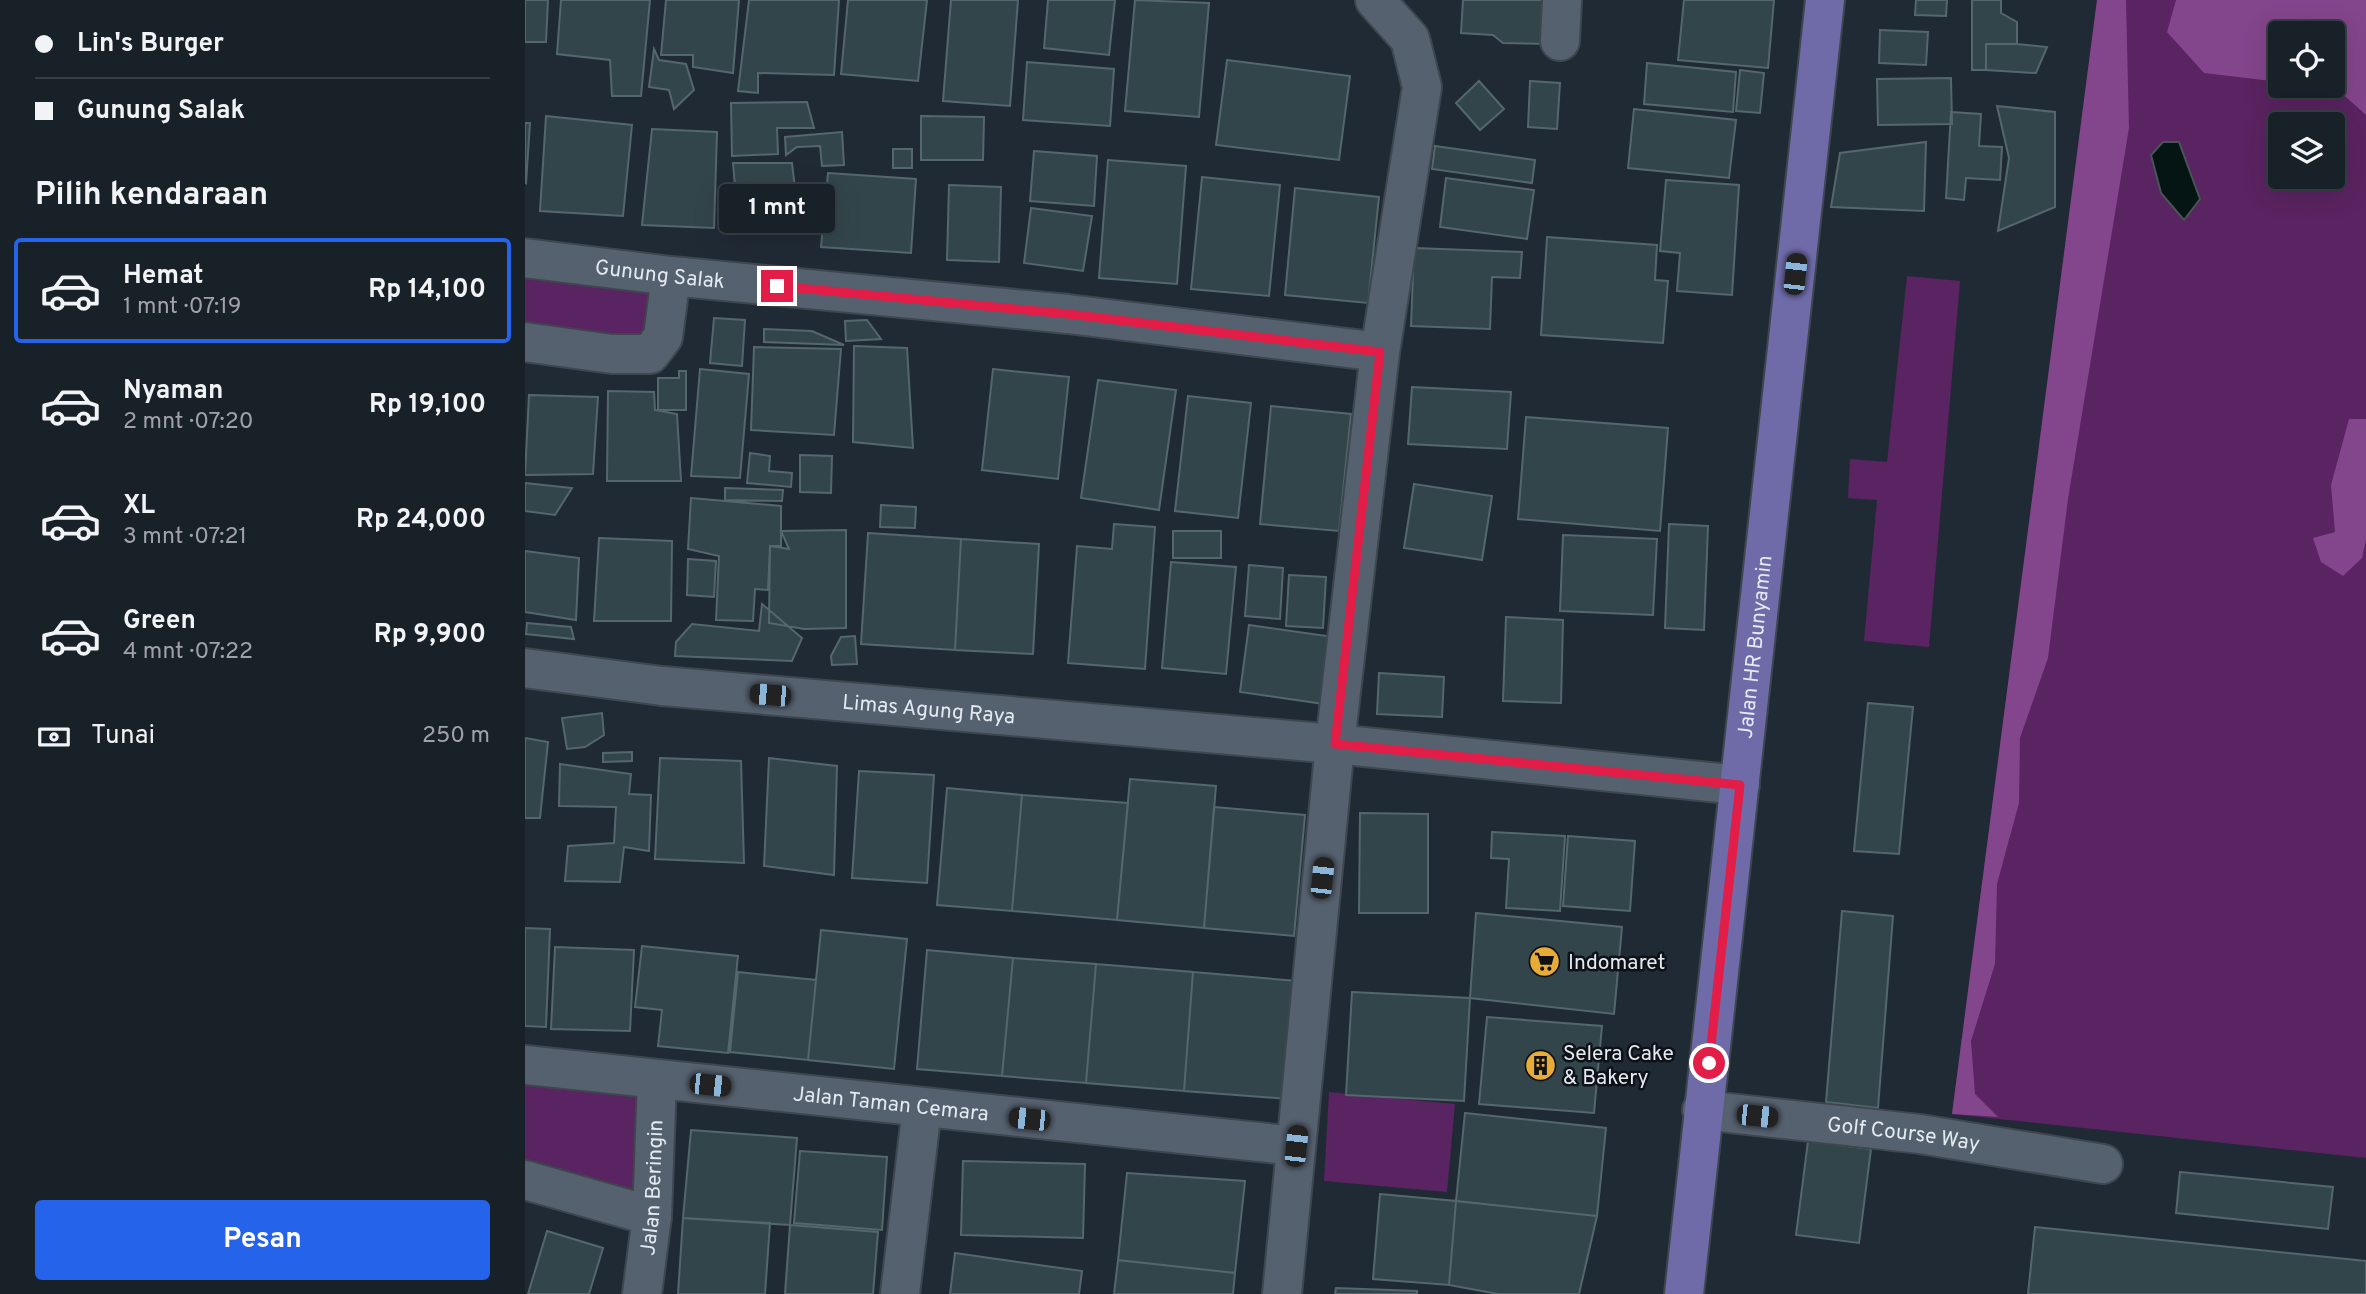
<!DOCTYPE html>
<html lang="id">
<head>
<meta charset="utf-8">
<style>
	:root { --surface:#182028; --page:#212830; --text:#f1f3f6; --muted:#9fa3a8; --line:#363e45; --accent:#2563eb }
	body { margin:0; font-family:Overpass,sans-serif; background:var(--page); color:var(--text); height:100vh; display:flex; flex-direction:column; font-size:26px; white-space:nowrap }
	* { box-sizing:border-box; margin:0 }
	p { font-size:23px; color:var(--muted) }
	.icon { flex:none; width:38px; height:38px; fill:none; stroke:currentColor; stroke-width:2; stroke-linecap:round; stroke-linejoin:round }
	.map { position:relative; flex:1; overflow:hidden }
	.panel { display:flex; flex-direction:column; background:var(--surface); width:525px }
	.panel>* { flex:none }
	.hud { display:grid; align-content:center; height:154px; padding:0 35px; background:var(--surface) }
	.buttons { position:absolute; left:1743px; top:21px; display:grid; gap:14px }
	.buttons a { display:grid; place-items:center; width:77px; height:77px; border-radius:7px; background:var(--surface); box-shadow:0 7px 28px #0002,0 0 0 2px var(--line); font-size:35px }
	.end { position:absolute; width:32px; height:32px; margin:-16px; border:9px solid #e11d48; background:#fff; box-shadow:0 0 0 4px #fff }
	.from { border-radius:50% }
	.bubble { position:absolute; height:49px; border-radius:7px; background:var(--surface); box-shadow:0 7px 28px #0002,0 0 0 2px var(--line); font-size:23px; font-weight:700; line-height:49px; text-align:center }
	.car { position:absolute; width:21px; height:42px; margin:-21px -10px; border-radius:9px; box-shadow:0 0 5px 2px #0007; background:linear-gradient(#222 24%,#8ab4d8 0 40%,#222 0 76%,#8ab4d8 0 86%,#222 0) }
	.hud b { display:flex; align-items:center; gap:24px; height:66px; font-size:26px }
	.hud b+b { border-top:2px solid var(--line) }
	.hud i { width:18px; height:18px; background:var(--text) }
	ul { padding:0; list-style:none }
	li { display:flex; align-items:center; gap:21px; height:105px; margin:0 14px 10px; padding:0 21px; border:4px solid transparent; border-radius:7px }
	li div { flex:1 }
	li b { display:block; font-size:26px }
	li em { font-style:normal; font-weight:700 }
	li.on { border-color:var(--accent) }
	li>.icon { width:63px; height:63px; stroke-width:1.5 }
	h2 { padding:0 35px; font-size:32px; line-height:84px }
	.pay { display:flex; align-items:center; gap:18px; height:77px; padding:0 35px; font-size:26px }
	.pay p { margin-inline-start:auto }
	.button { display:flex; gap:14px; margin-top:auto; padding:14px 35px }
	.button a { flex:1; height:80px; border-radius:7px; background:var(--accent); color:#fff; font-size:28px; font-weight:700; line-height:80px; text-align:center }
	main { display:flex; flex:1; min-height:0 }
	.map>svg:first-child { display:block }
	.green { fill:#5a2361; fill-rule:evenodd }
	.forest { fill:#83458b }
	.water { fill:#041513; stroke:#475556; stroke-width:2 }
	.building { fill:#32454a; stroke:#54676d; stroke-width:2 }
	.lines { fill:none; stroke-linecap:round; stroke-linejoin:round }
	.minor-casing { stroke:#3e464f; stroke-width:42 }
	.major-casing { stroke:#3e464f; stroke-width:42 }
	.minor { stroke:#56616f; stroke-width:38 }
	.major { stroke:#6f6ba9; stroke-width:38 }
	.route { stroke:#e11d48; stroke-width:9 }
	.labels { text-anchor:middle; stroke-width:5; stroke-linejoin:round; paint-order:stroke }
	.street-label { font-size:21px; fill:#e4eaf2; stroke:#0e1217 }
	.poi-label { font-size:21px; fill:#e4eaf2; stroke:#0e1217; text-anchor:start }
</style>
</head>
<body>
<main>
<section class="panel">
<div class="hud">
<b><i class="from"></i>Lin's Burger</b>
<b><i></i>Gunung Salak</b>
</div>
<h2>Pilih kendaraan</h2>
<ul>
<li class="on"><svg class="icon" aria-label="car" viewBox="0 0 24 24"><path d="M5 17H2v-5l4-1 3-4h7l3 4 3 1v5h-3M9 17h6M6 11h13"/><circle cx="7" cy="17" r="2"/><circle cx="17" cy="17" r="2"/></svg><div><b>Hemat</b><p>1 mnt · 07:19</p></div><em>Rp 14,100</em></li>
<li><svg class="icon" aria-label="car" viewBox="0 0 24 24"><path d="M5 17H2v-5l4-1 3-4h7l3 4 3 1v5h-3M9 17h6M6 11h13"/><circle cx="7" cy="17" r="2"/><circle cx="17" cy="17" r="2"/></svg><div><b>Nyaman</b><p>2 mnt · 07:20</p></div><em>Rp 19,100</em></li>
<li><svg class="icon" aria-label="car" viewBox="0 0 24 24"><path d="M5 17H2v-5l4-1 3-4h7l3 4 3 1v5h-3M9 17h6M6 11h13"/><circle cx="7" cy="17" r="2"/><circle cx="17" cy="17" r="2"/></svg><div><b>XL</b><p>3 mnt · 07:21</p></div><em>Rp 24,000</em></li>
<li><svg class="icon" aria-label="car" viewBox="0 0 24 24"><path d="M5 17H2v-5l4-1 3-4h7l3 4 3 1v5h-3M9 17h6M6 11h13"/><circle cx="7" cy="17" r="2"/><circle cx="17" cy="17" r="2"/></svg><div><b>Green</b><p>4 mnt · 07:22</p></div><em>Rp 9,900</em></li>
</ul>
<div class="pay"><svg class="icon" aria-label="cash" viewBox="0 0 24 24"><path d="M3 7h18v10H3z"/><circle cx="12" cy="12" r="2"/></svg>Tunai<p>250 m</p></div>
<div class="button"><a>Pesan</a></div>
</section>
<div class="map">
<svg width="1841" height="1294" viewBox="0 0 1841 1294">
	<rect width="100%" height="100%" fill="#202a35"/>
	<path class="green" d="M 1572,0 L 1841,0 L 1841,1158 L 1427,1114 ZM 1755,33 L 1808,33 L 1808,86 L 1755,86 ZM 1755,124 L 1808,124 L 1808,177 L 1755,177 Z
		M 0,271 L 128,284 L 116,347 L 0,333 Z
		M 1382,276 L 1435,281 L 1404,647 L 1339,641 L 1352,500 L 1323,498 L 1325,459 L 1362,462 Z
		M 0,1081 L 116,1095 L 116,1200 L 0,1167 Z
		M 804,1092 L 930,1104 L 922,1192 L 799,1181 Z"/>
	<path class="forest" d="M 1572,0 L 1601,0 L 1604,128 L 1543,499 L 1523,658 L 1495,738 L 1494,803 L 1472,884 L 1470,964 L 1446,1041 L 1450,1094 L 1473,1117 L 1427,1114 Z
		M 1651,0 L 1841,0 L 1841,115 L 1812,89 L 1786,86 L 1808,86 L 1808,33 L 1755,33 L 1755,82 L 1679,73 L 1642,32 Z
		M 1824,419 L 1841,419 L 1841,540 L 1837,558 L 1818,576 L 1796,562 L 1788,538 L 1810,532 L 1806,485 Z"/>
	<path class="water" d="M 1638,142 L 1654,142 L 1675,199 L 1659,220 L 1636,193 L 1626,155 Z"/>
	<path class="building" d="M 0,0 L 23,0 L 21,42 L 0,42 Z
		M 36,0 L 125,0 L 116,96 L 87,96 L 85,60 L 32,54 Z
		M 141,0 L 214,0 L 208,73 L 168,67 L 168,55 L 136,55 Z
		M 224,0 L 314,0 L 309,75 L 233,73 L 233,93 L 213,91 Z
		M 323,0 L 402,0 L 393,81 L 316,74 Z
		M 426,0 L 493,0 L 485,106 L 418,101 Z
		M 523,0 L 590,0 L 584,55 L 519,48 Z
		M 610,0 L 684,3 L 674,117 L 600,111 Z
		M 938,0 L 1027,0 L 1027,44 L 978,43 L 968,35 L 936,33 Z
		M 1159,0 L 1249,0 L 1243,68 L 1153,60 Z
		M 1391,0 L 1422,0 L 1421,16 L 1390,15 Z
		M 1447,0 L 1476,0 L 1476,13 L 1492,22 L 1492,44 L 1461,44 L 1461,70 L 1447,70 Z
		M 1355,30 L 1403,32 L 1401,65 L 1354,63 Z
		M 1461,44 L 1492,44 L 1522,47 L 1511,73 L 1461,70 Z
		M 129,49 L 134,60 L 161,64 L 169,90 L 149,109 L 144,90 L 124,87 Z
		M 702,60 L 825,76 L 814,160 L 691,145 Z
		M 502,62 L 589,69 L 585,126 L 498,120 Z
		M 1122,63 L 1211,72 L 1208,112 L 1119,104 Z
		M 1215,70 L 1239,73 L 1235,113 L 1211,111 Z
		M 1426,78 L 1427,124 L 1353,125 L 1352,79 Z
		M 954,81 L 979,109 L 955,130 L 931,103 Z
		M 1005,81 L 1035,83 L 1032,129 L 1003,127 Z
		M 282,102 L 289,128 L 252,128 L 253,154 L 207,156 L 206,103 Z
		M 1472,106 L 1530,112 L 1530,207 L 1473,231 L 1484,158 Z
		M 1109,109 L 1211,120 L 1204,178 L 1103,168 Z
		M 1426,112 L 1456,114 L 1454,146 L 1477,147 L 1475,180 L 1441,178 L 1439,200 L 1421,198 Z
		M 21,116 L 107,125 L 98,216 L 15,211 Z
		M 396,116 L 459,117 L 458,160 L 396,160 Z
		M 0,123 L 5,123 L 1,183 L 0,182 Z
		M 127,129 L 192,132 L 189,228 L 117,225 Z
		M 317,132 L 319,165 L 297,166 L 295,146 L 272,147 L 261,155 L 260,137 Z
		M 1401,142 L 1399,211 L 1306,207 L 1315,153 Z
		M 910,146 L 1010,160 L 1007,183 L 907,169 Z
		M 368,149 L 387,149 L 387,168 L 368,168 Z
		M 509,151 L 572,156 L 569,206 L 505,201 Z
		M 583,160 L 661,166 L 652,284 L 574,278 Z
		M 208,163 L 267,163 L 275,232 L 214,233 Z
		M 303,173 L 391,179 L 386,253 L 296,247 Z
		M 677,177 L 755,185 L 744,296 L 666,289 Z
		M 921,178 L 1009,190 L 1002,239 L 915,227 Z
		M 1141,180 L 1214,185 L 1207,295 L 1152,291 L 1155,253 L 1135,251 Z
		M 424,185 L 476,187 L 474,262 L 422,260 Z
		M 770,188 L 854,197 L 843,303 L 760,295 Z
		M 506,208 L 567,216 L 558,271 L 499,263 Z
		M 1022,237 L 1132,245 L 1130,280 L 1143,281 L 1138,343 L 1016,335 Z
		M 889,248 L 997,252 L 995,278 L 967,277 L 965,329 L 886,326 Z
		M 189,318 L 220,320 L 217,366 L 185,363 Z
		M 342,320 L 356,339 L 321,341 L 320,321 Z
		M 239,329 L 287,331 L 319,345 L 239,342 Z
		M 329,346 L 382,348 L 388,448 L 328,442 Z
		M 229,347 L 316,349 L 309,435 L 226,430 Z
		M 175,369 L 224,374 L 215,478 L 166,476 Z
		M 468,369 L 544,377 L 533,479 L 457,470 Z
		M 154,371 L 161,371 L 161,410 L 133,410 L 133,378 L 154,378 Z
		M 573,380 L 651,390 L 634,510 L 556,498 Z
		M 887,387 L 986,392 L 982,449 L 883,444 Z
		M 83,391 L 129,392 L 130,410 L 152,414 L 156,481 L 82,481 Z
		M 4,395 L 73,397 L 68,474 L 0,475 Z
		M 663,396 L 726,403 L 713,518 L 650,511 Z
		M 746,406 L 826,414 L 814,531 L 735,524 Z
		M 1001,417 L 1143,428 L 1135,531 L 993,519 Z
		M 225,453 L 245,456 L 244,471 L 267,473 L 266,487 L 222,483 Z
		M 275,455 L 307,456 L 306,493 L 275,492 Z
		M 0,483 L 47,488 L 30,515 L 0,511 Z
		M 889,484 L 967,496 L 957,560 L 879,548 Z
		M 200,488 L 258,490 L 257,501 L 200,500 Z
		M 166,498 L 256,506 L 256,546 L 245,546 L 243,590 L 230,589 L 228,621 L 191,620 L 194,556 L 163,549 Z
		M 356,505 L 391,507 L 390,528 L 355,527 Z
		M 589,524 L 630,527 L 620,669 L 543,663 L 552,546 L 587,549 Z
		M 1144,524 L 1183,526 L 1179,630 L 1140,628 Z
		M 321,530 L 321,628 L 279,629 L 244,623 L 245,546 L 264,549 L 256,531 Z
		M 648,531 L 696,531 L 696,558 L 648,558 Z
		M 343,533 L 436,539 L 430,650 L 336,644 Z
		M 1038,535 L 1132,539 L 1128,615 L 1035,611 Z
		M 74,538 L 147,541 L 146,621 L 69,621 Z
		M 436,539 L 514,544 L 508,654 L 430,650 Z
		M 0,551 L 54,558 L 51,620 L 0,612 Z
		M 163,559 L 191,561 L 189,597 L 162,595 Z
		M 646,562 L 711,567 L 701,674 L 637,668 Z
		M 724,565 L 758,568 L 755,619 L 720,616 Z
		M 764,575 L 801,577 L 798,628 L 761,626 Z
		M 237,604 L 277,638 L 267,661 L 150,656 L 151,642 L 167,624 L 234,631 Z
		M 981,617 L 1038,620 L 1036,703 L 978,701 Z
		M 2,623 L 46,627 L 49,639 L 1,634 Z
		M 724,625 L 809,637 L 799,704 L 715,692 Z
		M 330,636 L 332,664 L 307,665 L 306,656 L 316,637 Z
		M 854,673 L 919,677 L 917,717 L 852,714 Z
		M 1343,703 L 1388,707 L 1374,854 L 1329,851 Z
		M 77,713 L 79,735 L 60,747 L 42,749 L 37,718 Z
		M 0,738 L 23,742 L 15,818 L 0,818 Z
		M 107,752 L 107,761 L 78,762 L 78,753 Z
		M 135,758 L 216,761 L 219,863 L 130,859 Z
		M 244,758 L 312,766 L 309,875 L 239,866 Z
		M 35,764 L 106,774 L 104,794 L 126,795 L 124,851 L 99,847 L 95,882 L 40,881 L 43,846 L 89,843 L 91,807 L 34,806 Z
		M 334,771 L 409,775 L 402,883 L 327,878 Z
		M 605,779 L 691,786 L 679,928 L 592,920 Z
		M 422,788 L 497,795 L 487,911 L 412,905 Z
		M 497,795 L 603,803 L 592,920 L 487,911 Z
		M 689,807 L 780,815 L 769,936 L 679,928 Z
		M 835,813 L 903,814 L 903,913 L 834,913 Z
		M 967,832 L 1040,836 L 1035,911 L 981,908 L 984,859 L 966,858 Z
		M 1043,836 L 1110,841 L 1105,911 L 1038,906 Z
		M 1317,911 L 1368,916 L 1353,1108 L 1301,1102 Z
		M 951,913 L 1097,927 L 1089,1014 L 945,998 Z
		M 0,928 L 25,929 L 21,1027 L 0,1026 Z
		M 296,930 L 382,939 L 369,1069 L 283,1060 Z
		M 117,946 L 213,956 L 203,1053 L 133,1046 L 137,1010 L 110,1007 Z
		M 30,947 L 109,950 L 105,1031 L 26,1029 Z
		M 402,950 L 488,958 L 477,1076 L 392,1069 Z
		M 488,958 L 571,964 L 561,1083 L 477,1076 Z
		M 571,964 L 668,972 L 659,1091 L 561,1083 Z
		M 213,972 L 291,980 L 283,1060 L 205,1052 Z
		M 668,972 L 772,981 L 763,1099 L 659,1091 Z
		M 827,992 L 945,998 L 939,1101 L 821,1095 Z
		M 962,1017 L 1077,1026 L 1069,1113 L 954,1104 Z
		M 940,1113 L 1081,1128 L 1072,1216 L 931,1201 Z
		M 166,1130 L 272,1138 L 265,1225 L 158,1218 Z
		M 1283,1141 L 1346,1149 L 1334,1243 L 1271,1235 Z
		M 275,1151 L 362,1157 L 357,1230 L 269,1223 Z
		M 438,1161 L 560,1164 L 558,1238 L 436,1235 Z
		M 1655,1172 L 1808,1187 L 1803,1229 L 1651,1213 Z
		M 602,1173 L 720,1181 L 710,1273 L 593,1260 Z
		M 855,1194 L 931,1201 L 924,1285 L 848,1279 Z
		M 931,1201 L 1072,1216 L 1054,1294 L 973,1294 L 924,1285 Z
		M 158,1218 L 245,1223 L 240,1294 L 153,1294 Z
		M 265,1225 L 353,1232 L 348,1294 L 260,1294 Z
		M 1510,1227 L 1841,1261 L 1841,1294 L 1503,1294 Z
		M 22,1231 L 78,1248 L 64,1294 L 3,1294 Z
		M 430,1253 L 557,1271 L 554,1294 L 425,1294 Z
		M 593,1260 L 710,1273 L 708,1294 L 589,1294 Z
		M 811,1288 L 892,1291 L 892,1294 L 810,1294 Z"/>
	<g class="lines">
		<defs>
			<g id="minor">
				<path d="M 1035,41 L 1037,0"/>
				<path id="s1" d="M 0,258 L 146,276 L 543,314 L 855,352"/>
				<path d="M 0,342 L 87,354 L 125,354 L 138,337 L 146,276"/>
				<path id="s2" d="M 0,668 L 137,686 L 810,744 L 1215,785"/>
				<path id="s3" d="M 0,1065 L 771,1146"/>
				<path id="s4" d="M 1177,1110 L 1395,1134 L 1578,1164"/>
				<path d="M 0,1180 L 127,1216"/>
				<path id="s5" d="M 117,1294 L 127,1216 L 132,1079"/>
				<path d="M 375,1294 L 397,1108"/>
				<path d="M 757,1294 L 810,744 L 855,352 L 897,87 L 885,39 L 850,0"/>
			</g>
			<g id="major">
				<path id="s6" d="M 1159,1294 L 1300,0"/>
			</g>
		</defs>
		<use href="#minor" class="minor-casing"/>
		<use href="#major" class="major-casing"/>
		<use href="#minor" class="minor"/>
		<use href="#major" class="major"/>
	</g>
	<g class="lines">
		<path class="route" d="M 252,286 L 543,314 L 855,352 L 810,744 L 1215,785 L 1184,1063"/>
	</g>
	<defs>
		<symbol id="supermarket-disc" viewBox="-11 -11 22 22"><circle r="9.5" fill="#e7ac37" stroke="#0e1217"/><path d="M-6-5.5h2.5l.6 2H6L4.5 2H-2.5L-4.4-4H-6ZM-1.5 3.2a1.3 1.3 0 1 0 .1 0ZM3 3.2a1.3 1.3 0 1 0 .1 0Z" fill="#111"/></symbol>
		<symbol id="building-disc" viewBox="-11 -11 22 22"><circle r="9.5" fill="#e7ac37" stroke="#0e1217"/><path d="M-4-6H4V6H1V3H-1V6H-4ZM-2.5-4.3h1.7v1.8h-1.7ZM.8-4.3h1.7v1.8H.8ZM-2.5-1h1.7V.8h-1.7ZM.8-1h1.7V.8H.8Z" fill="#111"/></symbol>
	</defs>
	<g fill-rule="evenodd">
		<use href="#supermarket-disc" x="1002" y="944" width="35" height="35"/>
		<use href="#building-disc" x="998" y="1048" width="35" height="35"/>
	</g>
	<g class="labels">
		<g class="street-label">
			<text dy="7" stroke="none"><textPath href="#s1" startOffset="136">Gunung Salak</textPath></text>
			<text dy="7" stroke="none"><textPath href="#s6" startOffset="651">Jalan HR Bunyamin</textPath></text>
			<text dy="7" stroke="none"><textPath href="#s2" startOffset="406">Limas Agung Raya</textPath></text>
			<text dy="7" stroke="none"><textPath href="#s3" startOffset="368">Jalan Taman Cemara</textPath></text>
			<text dy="7" stroke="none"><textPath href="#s4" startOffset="203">Golf Course Way</textPath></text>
			<text dy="7" stroke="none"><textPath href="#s5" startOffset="107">Jalan Beringin</textPath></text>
		</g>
		<g class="poi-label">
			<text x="1043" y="969">Indomaret</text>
			<text x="1038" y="1060">Selera Cake<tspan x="1038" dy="24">&amp; Bakery</tspan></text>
		</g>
	</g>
</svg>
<div class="buttons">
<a><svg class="icon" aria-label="locate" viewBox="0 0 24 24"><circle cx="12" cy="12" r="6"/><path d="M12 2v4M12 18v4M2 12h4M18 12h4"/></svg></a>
<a><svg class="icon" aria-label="layers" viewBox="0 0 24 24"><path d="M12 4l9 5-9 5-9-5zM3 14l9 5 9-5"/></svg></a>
</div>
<i class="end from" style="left:1184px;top:1063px"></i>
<i class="end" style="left:252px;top:286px"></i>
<div class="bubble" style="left:194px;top:184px;width:116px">1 mnt</div>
<i class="car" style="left:1270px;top:274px;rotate:6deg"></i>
<i class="car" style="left:245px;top:695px;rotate:275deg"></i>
<i class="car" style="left:797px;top:878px;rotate:6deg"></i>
<i class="car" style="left:185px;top:1085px;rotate:96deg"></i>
<i class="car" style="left:1232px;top:1116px;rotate:96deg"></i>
<i class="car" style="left:504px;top:1119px;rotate:276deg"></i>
<i class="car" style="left:771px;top:1146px;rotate:6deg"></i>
</div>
</main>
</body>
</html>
